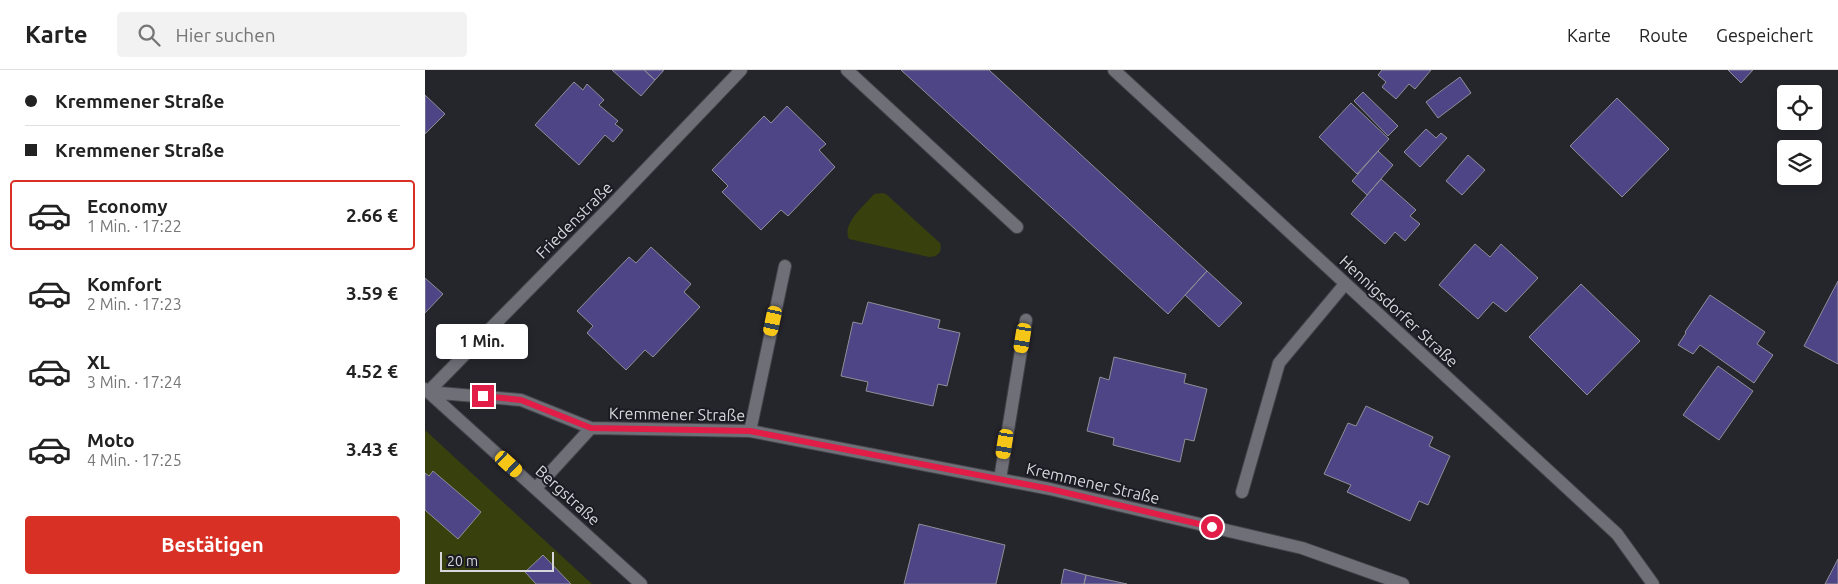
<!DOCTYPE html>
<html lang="de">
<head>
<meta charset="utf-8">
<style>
	:root { --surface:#fff; --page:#f2f2f2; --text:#222; --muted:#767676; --line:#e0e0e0; --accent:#d93025 }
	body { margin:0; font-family:Ubuntu,sans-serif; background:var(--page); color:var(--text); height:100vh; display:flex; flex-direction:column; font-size:19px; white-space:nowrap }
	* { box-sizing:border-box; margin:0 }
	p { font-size:16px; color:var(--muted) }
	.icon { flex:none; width:28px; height:28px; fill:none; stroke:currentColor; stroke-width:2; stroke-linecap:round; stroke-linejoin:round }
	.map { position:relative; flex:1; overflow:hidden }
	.sheet { display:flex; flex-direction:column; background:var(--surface); width:425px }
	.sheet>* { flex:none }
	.guide { display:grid; align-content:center; height:110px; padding:0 25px; background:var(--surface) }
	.fabs { position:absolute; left:1352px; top:15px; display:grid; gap:10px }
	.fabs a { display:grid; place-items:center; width:45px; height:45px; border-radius:5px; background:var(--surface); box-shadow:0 2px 8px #0003; font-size:25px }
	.scale { position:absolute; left:15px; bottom:12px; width:114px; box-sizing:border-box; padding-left:5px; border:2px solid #d6d6db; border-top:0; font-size:14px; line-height:18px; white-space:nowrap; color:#d6d6db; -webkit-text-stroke:4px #1b1b23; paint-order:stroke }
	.end { position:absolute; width:22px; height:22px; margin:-11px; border:6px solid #e11d48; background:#fff; box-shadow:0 0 0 2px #fff }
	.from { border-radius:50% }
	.bubble { position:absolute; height:35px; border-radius:5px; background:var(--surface); box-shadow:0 2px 8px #0003; font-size:16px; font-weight:700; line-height:35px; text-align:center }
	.car { position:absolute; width:15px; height:30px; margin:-15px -8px; border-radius:6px; box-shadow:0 0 4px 1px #0007; background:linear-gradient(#f5c518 24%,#345 0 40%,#f5c518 0 76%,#345 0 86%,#f5c518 0) }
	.guide b { display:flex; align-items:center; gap:18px; height:48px; font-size:19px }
	.guide b+b { border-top:1px solid var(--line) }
	.guide i { width:12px; height:12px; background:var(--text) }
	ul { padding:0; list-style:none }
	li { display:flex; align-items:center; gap:15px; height:70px; margin:0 10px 8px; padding:0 15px; border:2px solid transparent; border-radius:5px }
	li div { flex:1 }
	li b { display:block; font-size:19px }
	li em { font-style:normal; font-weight:700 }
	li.current { border-color:var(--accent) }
	li>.icon { width:45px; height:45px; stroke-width:1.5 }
	.button { display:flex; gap:10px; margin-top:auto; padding:10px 25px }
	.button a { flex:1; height:58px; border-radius:5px; background:var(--accent); color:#fff; font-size:20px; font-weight:700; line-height:58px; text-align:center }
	header { display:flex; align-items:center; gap:30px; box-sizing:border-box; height:70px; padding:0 25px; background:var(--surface); border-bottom:1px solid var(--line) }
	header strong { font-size:24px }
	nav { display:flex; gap:28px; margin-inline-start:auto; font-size:18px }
	.search { width:350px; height:45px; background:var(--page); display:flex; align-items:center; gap:12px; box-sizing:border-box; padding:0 18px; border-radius:5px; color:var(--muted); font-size:19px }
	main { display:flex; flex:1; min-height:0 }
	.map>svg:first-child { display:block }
	.green { fill:#38400d }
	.building { fill:#4d4585; stroke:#8f8f98 }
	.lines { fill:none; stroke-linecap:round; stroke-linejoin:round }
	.lane-casing { stroke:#424248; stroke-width:14 }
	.street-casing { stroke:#424248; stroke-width:14 }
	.lane { stroke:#6f6f78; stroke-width:12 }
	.street { stroke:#6f6f78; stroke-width:12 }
	.route { stroke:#e11d48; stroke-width:6 }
	.labels { text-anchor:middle; stroke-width:4; stroke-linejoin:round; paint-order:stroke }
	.street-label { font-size:16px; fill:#d6d6db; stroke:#1b1b23 }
</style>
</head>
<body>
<header>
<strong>Karte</strong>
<div class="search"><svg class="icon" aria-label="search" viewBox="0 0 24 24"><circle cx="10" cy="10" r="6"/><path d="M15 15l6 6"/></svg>Hier suchen</div>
<nav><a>Karte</a><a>Route</a><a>Gespeichert</a></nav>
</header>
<main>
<section class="sheet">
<div class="guide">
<b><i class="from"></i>Kremmener Straße</b>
<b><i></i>Kremmener Straße</b>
</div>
<ul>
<li class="current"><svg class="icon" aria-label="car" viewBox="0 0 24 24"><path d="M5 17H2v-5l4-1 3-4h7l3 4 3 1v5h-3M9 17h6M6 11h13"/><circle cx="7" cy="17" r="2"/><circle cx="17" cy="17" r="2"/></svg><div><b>Economy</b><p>1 Min. · 17:22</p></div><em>2.66 €</em></li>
<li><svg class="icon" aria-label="car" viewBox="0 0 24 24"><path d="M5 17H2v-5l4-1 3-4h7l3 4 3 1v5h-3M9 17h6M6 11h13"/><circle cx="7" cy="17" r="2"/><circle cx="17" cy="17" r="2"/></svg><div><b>Komfort</b><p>2 Min. · 17:23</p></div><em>3.59 €</em></li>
<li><svg class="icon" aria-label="car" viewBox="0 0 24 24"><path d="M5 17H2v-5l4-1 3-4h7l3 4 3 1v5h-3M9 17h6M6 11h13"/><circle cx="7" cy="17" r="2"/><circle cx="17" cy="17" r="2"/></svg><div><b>XL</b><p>3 Min. · 17:24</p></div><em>4.52 €</em></li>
<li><svg class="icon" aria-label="car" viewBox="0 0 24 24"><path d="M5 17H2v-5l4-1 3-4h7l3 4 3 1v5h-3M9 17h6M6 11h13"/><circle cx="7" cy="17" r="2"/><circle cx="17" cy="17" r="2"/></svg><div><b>Moto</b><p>4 Min. · 17:25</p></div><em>3.43 €</em></li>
</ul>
<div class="button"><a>Bestätigen</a></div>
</section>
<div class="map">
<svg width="1413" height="514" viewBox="0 0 1413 514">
	<rect width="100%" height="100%" fill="#25252c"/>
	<path class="green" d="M 457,123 L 461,124 L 515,173 C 518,182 513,187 504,187 L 424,169 C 416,154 440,135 449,124 Z
		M 0,360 L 167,514 L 0,514 Z"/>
	<path class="building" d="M 187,0 L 219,0 L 230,10 L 216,26 Z
		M 219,0 L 239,0 L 230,10 Z
		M 476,0 L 564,0 L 782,201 L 743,244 Z
		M 957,0 L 1006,0 L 990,19 L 984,14 L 971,29 L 957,17 L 961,12 L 953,5 Z
		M 1303,0 L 1328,0 L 1316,13 Z
		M 1035,7 L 1046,23 L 1013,48 L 1001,32 Z
		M 149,12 L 158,20 L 162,14 L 179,30 L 174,35 L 193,51 L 190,54 L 198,60 L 188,72 L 180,65 L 154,95 L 110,55 Z
		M 938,22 L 973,56 L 963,66 L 929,31 Z
		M 0,25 L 20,44 L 0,64 Z
		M 1192,28 L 1244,79 L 1197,127 L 1145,76 Z
		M 926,33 L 964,69 L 932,104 L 894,67 Z
		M 362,36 L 401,74 L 394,80 L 410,97 L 363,146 L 356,140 L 336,160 L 297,122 L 303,116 L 287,100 L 339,46 L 346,53 Z
		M 1001,59 L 1011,68 L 1016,63 L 1022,68 L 995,97 L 979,82 Z
		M 953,81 L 968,95 L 942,125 L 927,111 Z
		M 1043,85 L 1060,100 L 1037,125 L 1021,111 Z
		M 956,109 L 991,140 L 985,146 L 995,154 L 980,171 L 970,162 L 960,174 L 926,144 Z
		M 1050,174 L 1065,187 L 1076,174 L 1113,208 L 1081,242 L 1068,232 L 1053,249 L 1014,215 Z
		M 226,177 L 266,214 L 259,222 L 275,237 L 228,287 L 220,280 L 201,300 L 162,263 L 168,256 L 152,241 L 204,187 L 211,193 Z
		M 782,201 L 817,233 L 794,257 L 760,225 Z
		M 0,208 L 18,224 L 0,243 Z
		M 1413,211 L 1413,294 L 1379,276 Z
		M 1156,214 L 1215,271 L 1162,325 L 1104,267 Z
		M 1285,225 L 1340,262 L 1332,274 L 1348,285 L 1329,313 L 1275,275 L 1268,284 L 1253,275 L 1261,263 L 1260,262 Z
		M 443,232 L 515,250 L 513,258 L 535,263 L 522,316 L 513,314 L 508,336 L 441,321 L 443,312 L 416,306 L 428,252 L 437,254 Z
		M 689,287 L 761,304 L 759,313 L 782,319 L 769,371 L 760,369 L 755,392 L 688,375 L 689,368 L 662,361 L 675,307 L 684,310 Z
		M 1293,296 L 1328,321 L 1294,370 L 1258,345 Z
		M 941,336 L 1008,367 L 1004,376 L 1025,386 L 1003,435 L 994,431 L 985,451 L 922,422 L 926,415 L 899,404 L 923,353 L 931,356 Z
		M 8,401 L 56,442 L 33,469 L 0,440 L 0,403 L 4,406 Z
		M 494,454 L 580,475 L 571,514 L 479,514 Z
		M 118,485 L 146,514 L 111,514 L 100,502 Z
		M 1413,489 L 1413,514 L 1400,514 Z
		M 639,499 L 661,505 L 659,514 L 636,514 Z
		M 661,505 L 702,514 L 659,514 Z"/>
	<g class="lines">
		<defs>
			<path id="lane" d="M 422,0 L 592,157
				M 325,361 L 360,196
				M 575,409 L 601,250
				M 817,422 L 854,293 L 920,214"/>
			<path id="street" d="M 689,0 L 1192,464 L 1228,514
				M 0,319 L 216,514
				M 3,322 L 185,137 L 316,0
				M 3,322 L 96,330 L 166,358
				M 111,418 L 166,358 L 325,361 L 625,419 L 877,478 L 978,514"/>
		</defs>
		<use href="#lane" class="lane-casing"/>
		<use href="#street" class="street-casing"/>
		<use href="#lane" class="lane"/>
		<use href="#street" class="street"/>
	</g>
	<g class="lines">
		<path class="route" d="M 58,326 L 96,330 L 166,358 L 325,361 L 625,419 L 787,457"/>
	</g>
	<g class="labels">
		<g class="street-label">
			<text transform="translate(149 150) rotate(-45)" y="6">Friedenstraße</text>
			<text transform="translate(974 241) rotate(43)" y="6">Hennigsdorfer Straße</text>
			<text transform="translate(252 344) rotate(1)" y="6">Kremmener Straße</text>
			<text transform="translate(668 413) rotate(13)" y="6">Kremmener Straße</text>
			<text transform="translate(143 425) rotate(42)" y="6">Bergstraße</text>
		</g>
	</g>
</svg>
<div class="fabs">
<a><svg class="icon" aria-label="locate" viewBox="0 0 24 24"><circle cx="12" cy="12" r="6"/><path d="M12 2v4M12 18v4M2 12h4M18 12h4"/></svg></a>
<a><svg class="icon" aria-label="layers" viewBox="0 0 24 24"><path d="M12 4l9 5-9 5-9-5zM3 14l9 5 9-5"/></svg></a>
</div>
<div class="scale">20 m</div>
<i class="end from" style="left:787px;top:457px"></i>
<i class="end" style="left:58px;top:326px"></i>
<div class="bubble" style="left:11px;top:254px;width:92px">1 Min.</div>
<i class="car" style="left:348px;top:251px;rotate:192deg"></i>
<i class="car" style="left:598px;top:268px;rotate:189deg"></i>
<i class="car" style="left:580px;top:374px;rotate:189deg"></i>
<i class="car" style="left:84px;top:394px;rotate:132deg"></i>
</div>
</main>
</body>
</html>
